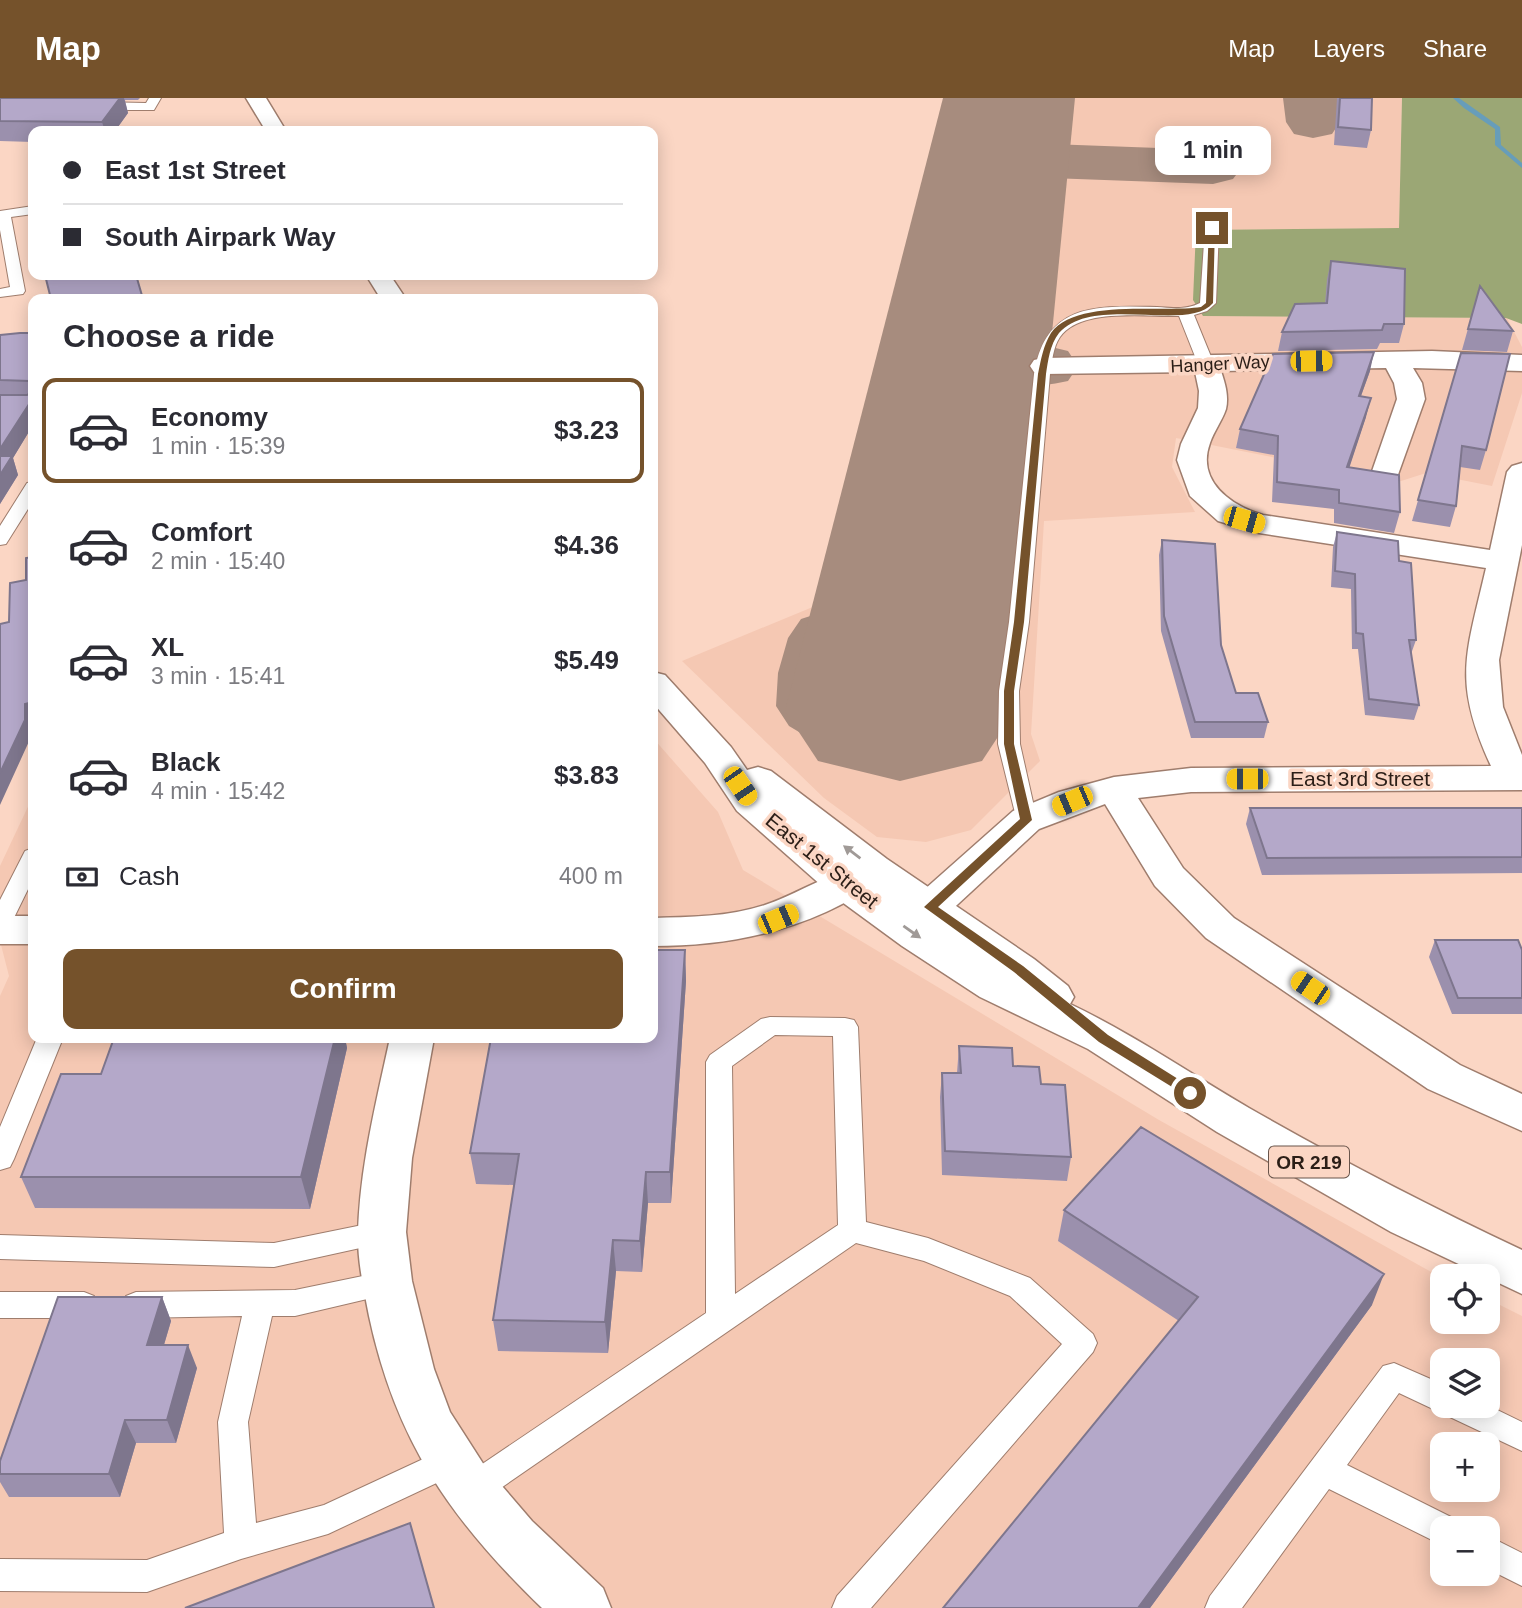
<!DOCTYPE html>
<html lang="en">
<head>
<meta charset="utf-8">
<style>
	:root { --surface:#fff; --page:#f7f7f7; --text:#2b2b33; --muted:#7c7c81; --line:#e1e1e2; --accent:#75522b }
	body { margin:0; font-family:Arial,sans-serif; background:var(--page); color:var(--text); height:100vh; display:flex; flex-direction:column; font-size:26px; white-space:nowrap }
	* { box-sizing:border-box; margin:0 }
	p { font-size:23px; color:var(--muted) }
	.icon { flex:none; width:38px; height:38px; fill:none; stroke:currentColor; stroke-width:2; stroke-linecap:round; stroke-linejoin:round }
	.map { position:relative; flex:1; overflow:hidden }
	.sheet { position:absolute; left:28px; top:196px; width:630px; height:749px; display:flex; flex-direction:column; background:var(--surface); border-radius:14px; box-shadow:0 4px 18px #0003 }
	.sheet>* { flex:none }
	.top-card { position:absolute; left:28px; top:28px; width:630px; height:154px; border-radius:14px; box-shadow:0 4px 18px #0003; display:grid; align-content:center; height:154px; padding:0 35px; background:var(--surface) }
	.buttons { position:absolute; left:1430px; top:1166px; display:grid; gap:14px }
	.buttons a { display:grid; place-items:center; width:70px; height:70px; border-radius:14px; background:var(--surface); box-shadow:0 4px 18px #0003; font-size:35px }
	.end { position:absolute; width:32px; height:32px; margin:-16px; border:9px solid #75522b; background:#fff; box-shadow:0 0 0 4px #fff }
	.from { border-radius:50% }
	.bubble { position:absolute; height:49px; border-radius:14px; background:var(--surface); box-shadow:0 4px 18px #0003; font-size:23px; font-weight:800; line-height:49px; text-align:center }
	.car { position:absolute; width:21px; height:42px; margin:-21px -10px; border-radius:9px; box-shadow:0 0 5px 2px #0007; background:linear-gradient(#f5c518 24%,#345 0 40%,#f5c518 0 76%,#345 0 86%,#f5c518 0) }
	.top-card b { display:flex; align-items:center; gap:24px; height:66px; font-size:26px }
	.top-card b+b { border-top:2px solid var(--line) }
	.top-card i { width:18px; height:18px; background:var(--text) }
	ul { padding:0; list-style:none }
	li { display:flex; align-items:center; gap:21px; height:105px; margin:0 14px 10px; padding:0 21px; border:4px solid transparent; border-radius:14px }
	li div { flex:1 }
	li b { display:block; font-size:26px }
	li em { font-style:normal; font-weight:800 }
	li.active { border-color:var(--accent) }
	li>.icon { width:63px; height:63px; stroke-width:1.5 }
	h2 { padding:0 35px; font-size:32px; line-height:84px }
	.pay { display:flex; align-items:center; gap:18px; height:77px; padding:0 35px; font-size:26px }
	.pay p { margin-inline-start:auto }
	.action { display:flex; gap:14px; margin-top:auto; padding:14px 35px }
	.action a { flex:1; height:80px; border-radius:14px; background:var(--accent); color:#fff; font-size:28px; font-weight:800; line-height:80px; text-align:center }
	header { display:flex; align-items:center; gap:42px; box-sizing:border-box; height:98px; padding:0 35px; background:var(--accent); color:#fff }
	header strong { font-size:33px }
	nav { display:flex; gap:38px; margin-inline-start:auto; font-size:24px }
	.map>svg:first-child { display:block }
	.built { fill:#f5c8b3; fill-rule:evenodd }
	.forest { fill:#9ba775 }
	.lines { fill:none; stroke-linecap:round; stroke-linejoin:round }
	.stream { fill:#679dba; fill-rule:evenodd }
	.taxiway { fill:#a78c7e; fill-rule:evenodd }
	.runway { fill:#a78c7e; fill-rule:evenodd }
	.lane-casing { stroke:#9f7d6d; stroke-width:2 }
	.street-casing { stroke:#9f7d6d; stroke-width:3 }
	.secondary-casing { stroke:#9f7d6d; stroke-width:3 }
	.primary-casing { stroke:#9f7d6d; stroke-width:3 }
	.lane { fill:#fff; fill-rule:evenodd }
	.street { fill:#fff; fill-rule:evenodd }
	.secondary { fill:#fff; fill-rule:evenodd }
	.primary { fill:#fff; fill-rule:evenodd }
	.wall { fill:#9b90ad }
	.shaded-wall { fill:#7e768d }
	.building { fill:#b4a8c9; stroke:#7e768d; stroke-width:2 }
	.oneway { fill:#a09a97 }
	.route { fill:#75522b }
	.labels { text-anchor:middle; stroke-width:7; stroke-linejoin:round; paint-order:stroke }
	.far-street-label { font-size:18px; fill:#2b1e17; stroke:#fbd6c4 }
	.shield { fill:#fbd6c4; stroke:#69554b; stroke-width:2 }
	.shield-label { font-size:19px; font-weight:bold; fill:#2b1e17 }
	.street-label { font-size:21px; fill:#2b1e17; stroke:#fbd6c4 }
</style>
</head>
<body>
<header>
<strong>Map</strong>
<nav><a>Map</a><a>Layers</a><a>Share</a></nav>
</header>
<div class="map">
<svg width="1522" height="1510" viewBox="0 0 1522 1510">
	<rect width="100%" height="100%" fill="#fbd6c4"/>
	<path class="built" d="M 975,0 L 1402,0 L 1399,130 L 1197,132 L 1203,218 L 1507,220 L 1522,249 L 1522,295 L 1492,388 L 1426,375 L 1398,384 L 1176,340 L 1172,369 L 1195,414 L 1044,423 L 1031,636 L 1040,663 L 971,732 L 926,744 L 877,739 L 824,700 L 682,563 L 832,501 L 872,458 Z
		M 653,640 L 718,714 L 743,772 L 1159,1022 L 1442,1180 L 1442,1223 L 1488,1223 L 1488,1201 L 1522,1218 L 1522,1510 L 0,1510 L 0,898 L 9,878 L 0,843 L 0,768 L 33,698 L 33,940 L 653,940 ZM 1442,1262 L 1488,1262 L 1488,1307 L 1442,1307 ZM 1442,1346 L 1488,1346 L 1488,1391 L 1442,1391 ZM 1442,1430 L 1488,1430 L 1488,1475 L 1442,1475 Z"/>
	<path class="forest" d="M 1402,0 L 1522,0 L 1522,226 L 1506,220 L 1203,218 L 1193,202 L 1196,132 L 1399,130 Z"/>
	<g class="lines">
		<path class="stream" d="M 1453,0 L 1459,0 L 1500,29 L 1501,47 L 1522,65 L 1522,70 L 1495,47 L 1495,31 L 1464,10 Z"/>
		<path class="taxiway" d="M 1283,0 L 1337,0 L 1340,24 L 1332,36 L 1313,40 L 1294,36 L 1286,24 Z
			M 998,44 L 1213,52 L 1233,57 L 1242,69 L 1233,81 L 1213,86 L 998,78 L 978,73 L 970,61 L 978,49 Z
			M 961,243 L 1043,247 L 1068,253 L 1078,268 L 1068,283 C 1026,293 978,289 936,279 L 926,264 L 936,249 Z
			M 916,492 L 947,500 L 959,518 L 947,536 L 872,555 L 868,591 L 900,585 L 933,593 L 946,613 L 933,633 L 879,646 L 850,648 L 799,634 L 789,628 L 776,608 L 778,575 L 788,540 L 801,521 L 829,512 Z"/>
		<path class="runway" d="M 943,0 L 1075,0 L 1015,613 L 982,663 L 900,683 L 818,663 L 785,613 Z"/>
		<defs>
			<path id="lane" d="M 149,0 L 161,0 L 154,12 L 97,12 L 91,8 L 97,4 L 146,5 Z
				M 33,108 L 33,116 L 11,119 L 25,193 L 23,196 L 0,199 L 0,191 L 10,189 L 0,132 L 0,113 Z
				M 1212,126 L 1219,130 L 1216,205 L 1207,213 L 1194,217 L 1214,266 L 1212,269 L 1206,271 L 1198,266 L 1179,218 C 1147,219 1081,209 1060,239 C 1053,249 1052,264 1050,276 L 1029,524 L 1019,593 L 1020,646 L 1037,722 L 1034,727 L 1026,729 L 1018,727 L 998,646 L 999,593 L 1009,524 L 1034,276 C 1046,204 1097,208 1157,209 C 1171,210 1187,212 1200,205 L 1205,130 Z
				M 33,384 L 33,403 L 6,446 L 0,447 L 0,428 L 27,385 Z
				M 33,750 L 33,781 L 8,832 L 0,834 L 0,802 L 25,753 Z
				M 770,919 L 845,920 L 854,922 L 858,929 L 866,1124 L 928,1140 L 1030,1180 L 1093,1236 L 1097,1245 L 1093,1254 L 871,1510 L 832,1510 L 837,1498 L 1062,1246 L 1010,1198 L 924,1163 L 856,1145 L 482,1403 L 471,1407 L 460,1403 L 455,1392 L 460,1381 L 706,1215 L 706,964 L 710,957 L 761,921 ZM 775,937 L 833,938 L 838,1127 L 735,1196 L 732,968 Z
				M 37,940 L 63,940 L 14,1061 L 10,1069 L 0,1072 L 0,1029 Z
				M 382,1123 L 392,1127 L 396,1135 L 392,1143 L 274,1169 L 0,1161 L 0,1137 L 274,1145 Z
				M 387,1173 L 397,1176 L 401,1185 L 397,1194 L 295,1218 L 272,1218 L 248,1324 L 256,1425 L 324,1407 L 449,1349 L 460,1354 L 465,1364 L 460,1374 L 328,1436 L 241,1461 L 147,1494 L 0,1493 L 0,1461 L 147,1462 L 224,1435 L 218,1324 L 242,1218 L 136,1220 L 126,1216 L 121,1207 L 126,1198 L 136,1194 L 295,1192 Z
				M 0,1194 L 84,1194 L 94,1198 L 99,1207 L 94,1216 L 84,1220 L 0,1220 Z
				M 1394,1265 L 1442,1286 L 1442,1307 L 1487,1307 L 1522,1324 L 1522,1353 L 1399,1295 L 1347,1367 L 1453,1420 L 1458,1430 L 1442,1430 L 1442,1447 L 1329,1391 L 1242,1510 L 1205,1510 L 1210,1498 L 1383,1268 Z
				M 1488,1438 L 1522,1455 L 1522,1488 L 1488,1471 Z"/>
			<path id="street" d="M 1432,253 L 1522,257 L 1522,273 L 1413,270 L 1422,285 L 1425,301 L 1395,385 L 1385,388 L 1375,385 L 1370,379 L 1397,301 L 1394,285 L 1386,270 L 1221,273 C 1225,285 1229,298 1226,311 C 1222,323 1214,333 1210,345 C 1196,383 1231,408 1263,417 L 1490,452 L 1507,374 L 1512,368 L 1522,365 L 1522,447 L 1499,562 L 1503,609 L 1522,657 L 1522,692 L 1191,694 L 1138,700 L 1183,770 L 1234,820 L 1460,967 L 1522,996 L 1522,1033 L 1428,991 L 1206,840 L 1155,788 L 1105,706 L 1039,731 L 944,819 L 930,823 L 916,819 L 910,809 L 916,799 L 1013,713 L 1059,694 L 1114,679 L 1191,670 L 1491,668 C 1452,583 1466,557 1486,470 L 1259,435 L 1218,423 L 1190,398 L 1177,362 L 1181,346 L 1198,310 L 1199,293 L 1195,274 L 1043,276 L 1034,274 L 1030,268 L 1034,262 L 1043,260 Z"/>
			<path id="secondary" d="M 845,774 L 859,778 L 865,787 C 856,801 840,807 826,814 C 771,839 713,848 653,848 L 653,820 C 690,819 729,819 765,807 C 793,798 817,781 845,774 Z
				M 0,818 L 33,818 L 33,846 L 0,846 Z
				M 390,940 L 434,940 L 412,1060 L 406,1134 L 412,1183 L 434,1271 L 450,1314 L 484,1367 L 532,1423 L 603,1490 L 611,1510 L 542,1510 C 451,1422 396,1344 369,1218 C 364,1192 358,1166 358,1139 C 359,1072 376,1005 390,940 Z"/>
			<path id="primary" d="M 246,0 L 266,0 L 286,33 L 266,33 Z
				M 366,177 L 390,177 L 406,201 L 381,201 Z
				M 653,574 L 665,577 L 731,649 L 747,672 L 758,669 L 771,673 L 887,761 L 1034,861 L 1068,888 L 1074,899 L 1070,906 C 1133,936 1189,975 1249,1010 C 1338,1061 1429,1108 1522,1152 L 1522,1196 L 1391,1134 L 1217,1034 L 1088,951 L 980,899 L 902,848 L 831,796 L 737,713 L 705,665 L 653,605 Z"/>
		</defs>
		<use href="#lane" class="lane-casing"/>
		<use href="#street" class="street-casing"/>
		<use href="#secondary" class="secondary-casing"/>
		<use href="#primary" class="primary-casing"/>
		<use href="#lane" class="lane"/>
		<use href="#street" class="street"/>
		<use href="#secondary" class="secondary"/>
		<use href="#primary" class="primary"/>
	</g>
	<path class="wall" d="M 0,0 L 140,0 L 138,2 L 125,2 L 128,15 L 115,33 L 33,33 L 33,44 L 0,43 Z
		M 1337,0 L 1372,0 L 1371,32 L 1367,50 L 1334,47 Z
		M 1331,163 L 1404,226 L 1399,245 L 1380,245 L 1377,251 L 1278,253 L 1282,234 L 1325,206 L 1327,181 Z
		M 1480,188 L 1513,233 L 1507,254 L 1462,252 Z
		M 33,235 L 33,327 L 13,360 L 18,377 L 0,406 L 0,237 Z
		M 1461,255 L 1486,352 L 1480,372 L 1460,369 L 1456,408 L 1450,429 L 1412,423 Z
		M 1370,273 L 1361,298 L 1366,319 L 1349,369 L 1400,414 L 1394,435 L 1334,425 L 1334,411 L 1272,404 L 1274,357 L 1236,350 L 1240,331 Z
		M 1337,434 L 1399,463 L 1416,542 L 1411,556 L 1419,607 L 1414,622 L 1365,617 L 1358,551 L 1352,551 L 1351,491 L 1331,489 L 1333,449 Z
		M 1162,442 L 1221,547 L 1236,595 L 1268,624 L 1264,640 L 1191,640 L 1161,533 L 1159,457 Z
		M 1250,710 L 1522,710 L 1522,775 L 1262,777 L 1246,726 Z
		M 1435,842 L 1522,852 L 1522,916 L 1452,916 L 1429,859 Z
		M 685,852 L 686,883 L 671,1105 L 648,1105 L 642,1174 L 616,1173 L 608,1255 L 498,1253 L 493,1222 L 514,1087 L 476,1086 L 470,1055 L 653,940 Z
		M 114,940 L 345,940 L 347,950 L 310,1111 L 35,1110 L 21,1079 L 101,976 Z
		M 959,948 L 1013,968 L 1041,986 L 1071,1059 L 1067,1083 L 942,1077 L 940,999 L 942,975 L 957,975 Z
		M 1064,1112 L 1372,1207 L 1150,1510 L 943,1510 L 1179,1223 L 1058,1143 Z
		M 162,1199 L 171,1223 L 164,1247 L 197,1270 L 176,1345 L 136,1345 L 120,1399 L 9,1399 L 0,1384 L 0,1363 Z"/>
	<path class="shaded-wall" d="M 120,0 L 124,0 L 128,15 L 115,33 L 105,33 L 102,24 Z
		M 1374,254 L 1370,273 L 1354,317 L 1359,298 Z
		M 33,300 L 33,327 L 13,360 L 18,377 L 0,406 L 0,351 Z
		M 1371,300 L 1366,319 L 1343,389 L 1347,369 Z
		M 33,604 L 33,622 L 31,623 L 31,639 L 0,707 L 0,675 L 25,606 Z
		M 685,852 L 686,883 L 671,1105 L 670,1074 Z
		M 335,940 L 345,940 L 347,950 L 310,1111 L 301,1079 Z
		M 646,1074 L 648,1105 L 642,1174 L 640,1143 Z
		M 613,1142 L 616,1173 L 608,1255 L 605,1224 Z
		M 1384,1176 L 1372,1207 L 1150,1510 L 1138,1510 Z
		M 162,1199 L 171,1223 L 157,1270 L 147,1247 Z
		M 188,1247 L 197,1270 L 176,1345 L 167,1322 Z
		M 125,1322 L 136,1345 L 120,1399 L 109,1376 Z"/>
	<path class="building" d="M 0,0 L 120,0 L 102,24 L 0,23 Z
		M 1340,0 L 1372,0 L 1371,32 L 1338,29 Z
		M 1331,163 L 1405,171 L 1404,226 L 1384,226 L 1382,232 L 1282,234 L 1295,206 L 1327,205 Z
		M 52,177 L 136,177 L 143,201 L 51,201 L 46,181 L 52,180 Z
		M 1480,188 L 1513,233 L 1468,231 Z
		M 20,235 L 33,235 L 33,300 L 0,351 L 0,297 L 27,297 L 30,295 L 29,283 L 0,282 L 0,237 Z
		M 1374,254 L 1359,298 L 1371,300 L 1347,369 L 1399,377 L 1400,414 L 1339,405 L 1339,392 L 1277,384 L 1278,338 L 1240,331 L 1273,256 Z
		M 1461,255 L 1510,256 L 1486,352 L 1462,348 L 1456,408 L 1418,402 Z
		M 0,358 L 12,358 L 0,377 Z
		M 1337,434 L 1398,443 L 1399,463 L 1411,465 L 1416,542 L 1409,542 L 1419,607 L 1369,601 L 1363,536 L 1356,535 L 1355,476 L 1335,473 Z
		M 1162,442 L 1215,446 L 1221,547 L 1236,595 L 1258,595 L 1268,624 L 1195,624 L 1164,518 Z
		M 33,459 L 33,604 L 25,606 L 25,622 L 0,675 L 0,526 L 9,524 L 10,485 L 26,482 L 26,460 Z
		M 1250,710 L 1522,710 L 1522,759 L 1267,760 Z
		M 1435,842 L 1518,842 L 1522,852 L 1522,900 L 1458,900 Z
		M 653,852 L 685,852 L 670,1074 L 646,1074 L 640,1143 L 613,1142 L 605,1224 L 493,1222 L 519,1056 L 470,1055 L 491,940 L 653,940 Z
		M 114,940 L 335,940 L 301,1079 L 21,1079 L 61,976 L 101,976 Z
		M 959,948 L 1012,950 L 1013,968 L 1039,969 L 1041,986 L 1065,987 L 1071,1059 L 945,1053 L 942,975 L 961,975 Z
		M 1141,1029 L 1384,1176 L 1138,1510 L 943,1510 L 1198,1199 L 1064,1112 Z
		M 58,1199 L 162,1199 L 147,1247 L 188,1247 L 167,1322 L 125,1322 L 109,1376 L 0,1376 L 0,1363 Z
		M 410,1425 L 434,1510 L 185,1510 Z"/>
	<defs><path id="oneway-solid" d="M-6-.8H1V-3.2L6.5 0L1 3.2V.8H-6Z" transform="scale(1.75)"/></defs>
	<g class="oneway">
		<use href="#oneway-solid" transform="translate(852 754) rotate(-143)"/>
		<use href="#oneway-solid" transform="translate(912 834) rotate(35)"/>
	</g>
	<path class="route" d="M 1209,129 L 1215,130 L 1213,205 C 1188,235 1094,196 1059,235 C 1050,246 1048,263 1046,276 L 1024,524 L 1014,593 L 1014,646 L 1032,722 L 938,809 L 1023,868 L 1108,937 L 1194,991 L 1194,998 L 1190,1000 L 1099,944 L 1014,874 L 924,809 L 1020,721 L 1004,646 L 1004,593 L 1014,524 L 1038,276 C 1041,262 1043,248 1051,235 C 1075,200 1163,215 1201,209 L 1206,205 Z"/>
	<g class="labels">
		<g class="far-street-label">
			<text transform="translate(1220 266) rotate(-3)" y="6">Hanger Way</text>
		</g>
		<rect class="shield" x="1269" y="1048.5" width="80" height="31" rx="5"/>
		<g class="shield-label">
			<text x="1309" y="1071">OR 219</text>
		</g>
		<g class="street-label">
			<text x="1360" y="688">East 3rd Street</text>
			<text transform="translate(822 763) rotate(39)" y="7">East 1st Street</text>
		</g>
	</g>
</svg>
<div class="buttons">
<a><svg class="icon" aria-label="locate" viewBox="0 0 24 24"><circle cx="12" cy="12" r="6"/><path d="M12 2v4M12 18v4M2 12h4M18 12h4"/></svg></a>
<a><svg class="icon" aria-label="layers" viewBox="0 0 24 24"><path d="M12 4l9 5-9 5-9-5zM3 14l9 5 9-5"/></svg></a>
<a>+</a>
<a>−</a>
</div>
<i class="end from" style="left:1190px;top:995px"></i>
<i class="end" style="left:1212px;top:130px"></i>
<div class="bubble" style="left:1155px;top:28px;width:116px">1 min</div>
<i class="car" style="left:1311px;top:263px;rotate:89deg"></i>
<i class="car" style="left:1244px;top:422px;rotate:106deg"></i>
<i class="car" style="left:1247px;top:681px;rotate:270deg"></i>
<i class="car" style="left:740px;top:688px;rotate:146deg"></i>
<i class="car" style="left:1072px;top:703px;rotate:247deg"></i>
<i class="car" style="left:778px;top:821px;rotate:67deg"></i>
<i class="car" style="left:1310px;top:890px;rotate:304deg"></i>
<div class="top-card">
<b><i class="from"></i>East 1st Street</b>
<b><i></i>South Airpark Way</b>
</div>
<section class="sheet">
<h2>Choose a ride</h2>
<ul>
<li class="active"><svg class="icon" aria-label="car" viewBox="0 0 24 24"><path d="M5 17H2v-5l4-1 3-4h7l3 4 3 1v5h-3M9 17h6M6 11h13"/><circle cx="7" cy="17" r="2"/><circle cx="17" cy="17" r="2"/></svg><div><b>Economy</b><p>1 min · 15:39</p></div><em>$3.23</em></li>
<li><svg class="icon" aria-label="car" viewBox="0 0 24 24"><path d="M5 17H2v-5l4-1 3-4h7l3 4 3 1v5h-3M9 17h6M6 11h13"/><circle cx="7" cy="17" r="2"/><circle cx="17" cy="17" r="2"/></svg><div><b>Comfort</b><p>2 min · 15:40</p></div><em>$4.36</em></li>
<li><svg class="icon" aria-label="car" viewBox="0 0 24 24"><path d="M5 17H2v-5l4-1 3-4h7l3 4 3 1v5h-3M9 17h6M6 11h13"/><circle cx="7" cy="17" r="2"/><circle cx="17" cy="17" r="2"/></svg><div><b>XL</b><p>3 min · 15:41</p></div><em>$5.49</em></li>
<li><svg class="icon" aria-label="car" viewBox="0 0 24 24"><path d="M5 17H2v-5l4-1 3-4h7l3 4 3 1v5h-3M9 17h6M6 11h13"/><circle cx="7" cy="17" r="2"/><circle cx="17" cy="17" r="2"/></svg><div><b>Black</b><p>4 min · 15:42</p></div><em>$3.83</em></li>
</ul>
<div class="pay"><svg class="icon" aria-label="cash" viewBox="0 0 24 24"><path d="M3 7h18v10H3z"/><circle cx="12" cy="12" r="2"/></svg>Cash<p>400 m</p></div>
<div class="action"><a>Confirm</a></div>
</section>
</div>
</body>
</html>
